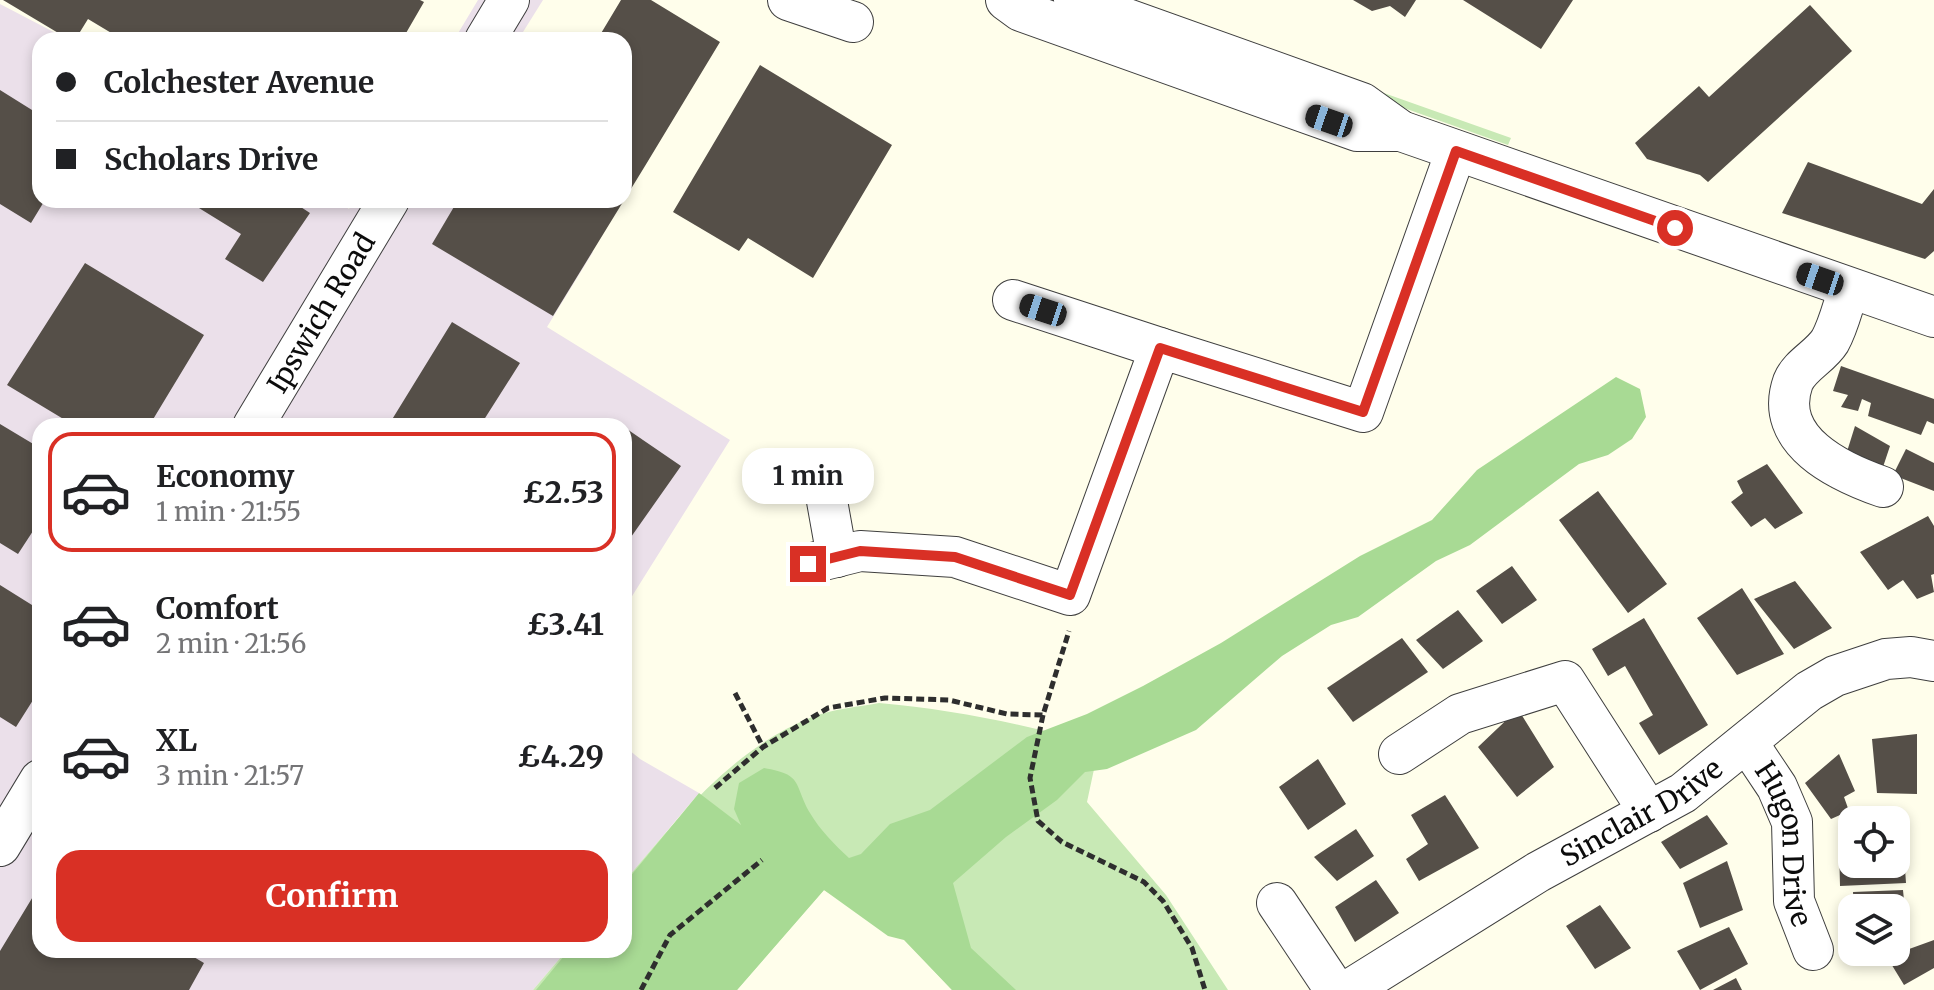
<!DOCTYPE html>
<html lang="en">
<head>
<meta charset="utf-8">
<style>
	:root { --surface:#fff; --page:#f2f2f2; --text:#202124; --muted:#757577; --line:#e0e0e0; --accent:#d93025 }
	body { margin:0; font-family:Merriweather,serif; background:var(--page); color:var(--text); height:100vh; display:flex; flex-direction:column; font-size:30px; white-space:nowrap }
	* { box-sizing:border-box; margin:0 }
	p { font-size:26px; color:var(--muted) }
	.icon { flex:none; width:44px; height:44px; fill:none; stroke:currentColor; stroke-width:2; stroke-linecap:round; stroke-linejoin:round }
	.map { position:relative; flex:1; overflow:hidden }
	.side { position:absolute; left:32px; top:418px; width:600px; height:540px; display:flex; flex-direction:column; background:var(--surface); border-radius:24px; box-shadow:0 4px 12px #0003 }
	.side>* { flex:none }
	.banner { position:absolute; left:32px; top:32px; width:600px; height:176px; border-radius:24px; box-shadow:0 4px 12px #0003; display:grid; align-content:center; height:176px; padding:0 24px; background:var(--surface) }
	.controls { position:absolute; left:1838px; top:806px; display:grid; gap:16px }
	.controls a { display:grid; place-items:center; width:72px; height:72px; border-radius:16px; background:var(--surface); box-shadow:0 4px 12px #0003; font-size:40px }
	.end { position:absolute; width:36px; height:36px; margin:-18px; border:10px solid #d93025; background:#fff; box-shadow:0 0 0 4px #fff }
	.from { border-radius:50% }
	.bubble { position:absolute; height:56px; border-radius:24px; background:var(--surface); box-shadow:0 4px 12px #0003; font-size:26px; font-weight:700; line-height:56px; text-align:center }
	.car { position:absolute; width:24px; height:48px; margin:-24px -12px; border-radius:10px; box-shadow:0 0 6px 2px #0007; background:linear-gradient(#222 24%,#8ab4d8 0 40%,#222 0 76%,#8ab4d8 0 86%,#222 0) }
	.banner b { display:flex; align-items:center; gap:28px; height:76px; font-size:30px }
	.banner b+b { border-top:2px solid var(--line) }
	.banner i { width:20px; height:20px; background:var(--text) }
	ul { padding:14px 0 0; list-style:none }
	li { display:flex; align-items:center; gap:24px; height:120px; margin:0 16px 12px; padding:0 8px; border:4px solid transparent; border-radius:24px }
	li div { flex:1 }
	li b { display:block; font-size:30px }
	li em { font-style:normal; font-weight:700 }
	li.active { border-color:var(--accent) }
	li>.icon { width:72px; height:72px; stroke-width:1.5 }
	.cta { display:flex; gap:16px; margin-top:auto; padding:16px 24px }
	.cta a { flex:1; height:92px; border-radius:24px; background:var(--accent); color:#fff; font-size:32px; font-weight:700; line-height:92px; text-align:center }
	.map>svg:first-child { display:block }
	.industrial { fill:#ebe0ea }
	.green { fill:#c8e9b5 }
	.forest { fill:#a8da94 }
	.building { fill:#554f48 }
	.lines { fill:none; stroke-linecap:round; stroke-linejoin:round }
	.minor-casing { stroke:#3f3f3f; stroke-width:42 }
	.path { stroke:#2e2e2e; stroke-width:5; stroke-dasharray:8 4; stroke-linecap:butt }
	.minor { stroke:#fff; stroke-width:40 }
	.route { stroke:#d93025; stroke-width:10 }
	.labels { text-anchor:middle; stroke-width:8; stroke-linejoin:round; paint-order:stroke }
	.street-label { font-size:28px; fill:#0c0c0c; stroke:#fff }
</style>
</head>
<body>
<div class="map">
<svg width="1934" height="990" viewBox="0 0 1934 990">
	<rect width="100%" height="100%" fill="#fffeeb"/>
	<path class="industrial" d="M 478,0 L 543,0 L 518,40 L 454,40 Z
		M 0,4 L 69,40 L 40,40 L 40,200 L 335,200 L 349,209 L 355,200 L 507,200 L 593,252 L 547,327 L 730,440 L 624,609 L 624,426 L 40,426 L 40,950 L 567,950 L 533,990 L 0,990 Z
		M 624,746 L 640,759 L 699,793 L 624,882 Z"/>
	<path class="green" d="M 1299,63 L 1511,138 L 1508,145 L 1297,70 Z
		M 879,703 C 955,710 1026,724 1099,746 L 1087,802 L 1166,895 L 1228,990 L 952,990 L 904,939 L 824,890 L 737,990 L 533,990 L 567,950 L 624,950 L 624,882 C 678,818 732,749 812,717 C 833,709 858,707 879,703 Z"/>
	<path class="forest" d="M 1616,377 L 1640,389 L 1646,417 L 1632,439 L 1608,455 L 1579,464 L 1470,545 L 1436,561 L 1358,617 L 1331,625 L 1282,656 L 1196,730 L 1107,769 L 1085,772 L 1057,800 L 1006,837 L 953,883 L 971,948 L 1016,990 L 952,990 L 904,940 L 888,936 L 824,890 L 737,990 L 536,990 L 569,950 L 624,950 L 624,884 L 699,793 L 741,825 L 734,809 L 739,783 L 764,768 C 804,775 793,783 810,813 C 820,830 835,845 849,858 L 861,854 L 890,824 L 930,810 L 1027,737 L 1087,714 L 1143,686 L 1221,643 L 1360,556 L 1432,520 L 1477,470 Z"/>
	<path class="building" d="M 3,0 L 420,0 L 424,2 L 402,40 L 123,40 L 88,19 L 75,40 L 70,40 Z
		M 621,0 L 651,0 L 720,42 L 645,166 L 553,316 L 432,244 L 458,200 L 624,200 L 624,40 L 597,40 Z
		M 1353,0 L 1416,0 L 1405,17 L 1390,6 L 1372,11 Z
		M 1463,0 L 1573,0 L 1541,49 Z
		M 1810,5 L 1852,51 L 1708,182 L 1700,175 L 1647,159 L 1635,143 L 1699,86 L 1709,97 Z
		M 760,65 L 892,145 L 813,278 L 748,238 L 739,251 L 673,212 Z
		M 0,90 L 40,115 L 40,200 L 45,200 L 31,223 L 0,204 Z
		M 1808,162 L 1922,204 L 1934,189 L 1934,251 L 1925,259 L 1782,213 Z
		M 186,200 L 290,200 L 310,213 L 263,282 L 225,259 L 241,234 Z
		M 85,263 L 204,335 L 149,426 L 75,426 L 7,385 Z
		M 452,322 L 520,363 L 480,426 L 388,426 Z
		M 1841,366 L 1934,399 L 1934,424 L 1927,421 L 1921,435 L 1868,416 L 1871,403 L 1862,399 L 1858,411 L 1841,407 L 1848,395 L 1833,391 Z
		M 0,424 L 40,448 L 40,535 L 33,531 L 18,554 L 0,543 Z
		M 1855,426 L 1890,446 L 1881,473 L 1845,458 Z
		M 624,427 L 681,466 L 624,547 Z
		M 1906,449 L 1934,463 L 1934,491 L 1893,475 Z
		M 1767,464 L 1803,513 L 1775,529 L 1765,518 L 1751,527 L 1731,502 L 1743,493 L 1737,481 Z
		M 1598,491 L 1667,584 L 1628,613 L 1559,520 Z
		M 1928,516 L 1934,526 L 1934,574 L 1931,575 L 1934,592 L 1917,599 L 1903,580 L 1888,590 L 1860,552 Z
		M 1512,566 L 1537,600 L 1502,624 L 1476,591 Z
		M 1795,581 L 1832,628 L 1794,649 L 1754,599 Z
		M 0,585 L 40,610 L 40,689 L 16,727 L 0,717 Z
		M 1742,588 L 1784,654 L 1737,675 L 1697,618 Z
		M 1458,610 L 1483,641 L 1443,669 L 1416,640 Z
		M 1644,618 L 1708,725 L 1659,755 L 1639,723 L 1653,715 L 1625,666 L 1608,676 L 1592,649 Z
		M 1402,638 L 1428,672 L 1353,722 L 1327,688 Z
		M 1518,709 L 1554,767 L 1517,797 L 1478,747 Z
		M 1917,734 L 1917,794 L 1877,793 L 1872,739 Z
		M 1839,754 L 1855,791 L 1844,797 L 1849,811 L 1831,819 L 1805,783 Z
		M 1318,759 L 1346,804 L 1308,830 L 1279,787 Z
		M 1445,795 L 1479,848 L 1419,881 L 1406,859 L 1428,844 L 1411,815 Z
		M 1707,815 L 1728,844 L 1680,869 L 1661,842 Z
		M 1356,829 L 1374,856 L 1337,881 L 1314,857 Z
		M 1896,841 L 1903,841 L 1906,883 L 1840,886 L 1839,845 L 1852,844 L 1852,864 L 1896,864 Z
		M 1727,861 L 1743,910 L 1700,928 L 1683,883 Z
		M 1376,880 L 1399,913 L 1355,942 L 1335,907 Z
		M 40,885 L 40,950 L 182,950 L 204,963 L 189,990 L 0,990 L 0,951 Z
		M 1903,890 L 1907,932 L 1896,932 L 1896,908 L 1854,908 L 1853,892 Z
		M 1600,905 L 1631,948 L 1595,969 L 1566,926 Z
		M 1729,927 L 1748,964 L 1700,990 L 1677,951 Z
		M 1934,940 L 1934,968 L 1904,985 L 1887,957 Z
		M 1736,978 L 1742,990 L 1713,990 Z"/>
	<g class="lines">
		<defs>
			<g id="minor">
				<path d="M 788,0 L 853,22"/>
				<path d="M 1006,0 L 1021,11 L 1357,131 L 1401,131"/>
				<path d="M 1074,0 L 1362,103 L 1401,131 L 1934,317"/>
				<path d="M 485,40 L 509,0"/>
				<path d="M 1849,289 C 1843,305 1839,325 1830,341 C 1820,357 1800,365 1793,382 C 1772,441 1840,472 1883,487"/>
				<path d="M 1013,300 L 1160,348"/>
				<path id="s1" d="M 253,426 L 389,200"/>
				<path d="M 827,501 L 837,557"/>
				<path d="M 808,564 L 860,551 L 955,557 L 1070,595 L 1160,348 L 1363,412 L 1456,151"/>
				<path id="s2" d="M 1747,742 L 1777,787 L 1792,822 L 1794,901 L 1813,950"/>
				<path d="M 1399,754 L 1460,714 L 1565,681 L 1649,812"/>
				<path d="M 0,846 L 40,780"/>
				<path d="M 1277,903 L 1335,990"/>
				<path id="s3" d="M 1349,990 L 1538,872 L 1683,793 L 1809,691 L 1835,676 L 1886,659 L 1911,657 L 1934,661"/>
			</g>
		</defs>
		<use href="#minor" class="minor-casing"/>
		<path class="path" d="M 735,693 L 763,747
			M 1043,715 L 1030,778 L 1038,821 L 1062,842 L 1144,882 L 1163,901 L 1192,948 L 1205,990
			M 715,788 L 763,747 L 828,708 L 885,698 L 949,700 L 1007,714 L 1043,715 L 1069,631
			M 641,990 L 670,935 L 762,860"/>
		<use href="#minor" class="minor"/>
	</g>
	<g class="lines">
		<path class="route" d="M 808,564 L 860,551 L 955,557 L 1070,595 L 1160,348 L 1363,412 L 1456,151 L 1675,228"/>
	</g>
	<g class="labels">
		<g class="street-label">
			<text dy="10" stroke="none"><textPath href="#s1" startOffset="132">Ipswich Road</textPath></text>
			<text dy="10" stroke="none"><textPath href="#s3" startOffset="342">Sinclair Drive</textPath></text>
			<text dy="10" stroke="none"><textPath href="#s2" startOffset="112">Hugon Drive</textPath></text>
		</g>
	</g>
</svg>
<div class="controls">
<a><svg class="icon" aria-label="locate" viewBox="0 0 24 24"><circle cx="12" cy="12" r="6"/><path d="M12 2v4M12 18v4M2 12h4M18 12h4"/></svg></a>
<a><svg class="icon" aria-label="layers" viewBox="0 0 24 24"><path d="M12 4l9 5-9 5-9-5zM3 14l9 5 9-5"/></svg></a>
</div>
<i class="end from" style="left:1675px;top:228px"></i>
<i class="end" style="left:808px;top:564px"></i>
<div class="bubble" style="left:742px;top:448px;width:132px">1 min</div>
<i class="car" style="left:1329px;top:121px;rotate:289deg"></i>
<i class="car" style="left:1820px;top:279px;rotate:289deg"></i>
<i class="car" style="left:1043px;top:310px;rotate:288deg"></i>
<div class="banner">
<b><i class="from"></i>Colchester Avenue</b>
<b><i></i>Scholars Drive</b>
</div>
<section class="side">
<ul>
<li class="active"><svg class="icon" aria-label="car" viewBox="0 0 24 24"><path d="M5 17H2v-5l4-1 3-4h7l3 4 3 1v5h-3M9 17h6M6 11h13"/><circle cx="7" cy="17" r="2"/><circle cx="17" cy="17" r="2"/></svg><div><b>Economy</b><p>1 min · 21:55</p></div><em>£2.53</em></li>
<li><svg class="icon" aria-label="car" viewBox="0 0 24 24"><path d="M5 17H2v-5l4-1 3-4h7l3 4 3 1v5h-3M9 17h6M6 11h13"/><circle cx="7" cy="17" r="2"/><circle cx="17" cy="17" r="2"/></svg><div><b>Comfort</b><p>2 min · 21:56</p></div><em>£3.41</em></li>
<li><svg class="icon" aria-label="car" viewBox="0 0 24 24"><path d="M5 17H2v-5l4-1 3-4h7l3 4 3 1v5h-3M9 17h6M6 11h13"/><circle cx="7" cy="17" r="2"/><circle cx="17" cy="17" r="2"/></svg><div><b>XL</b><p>3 min · 21:57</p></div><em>£4.29</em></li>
</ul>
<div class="cta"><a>Confirm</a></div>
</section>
</div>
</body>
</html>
